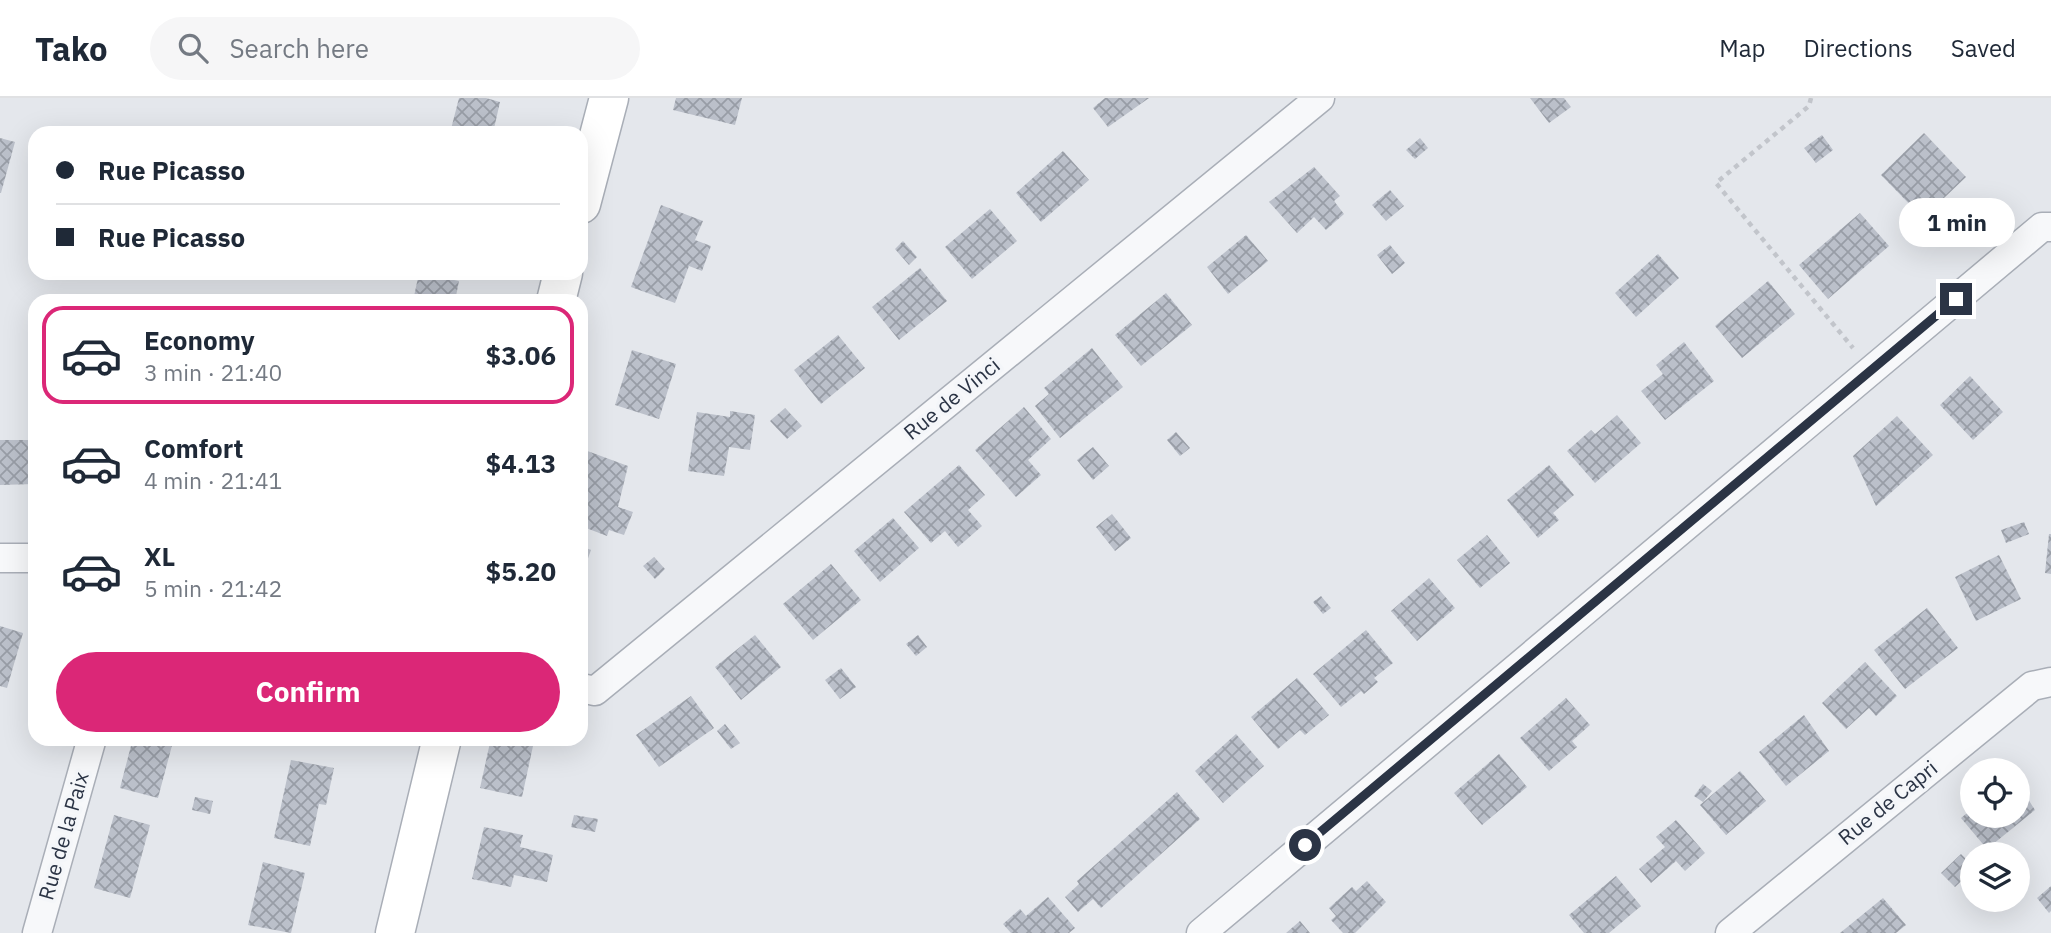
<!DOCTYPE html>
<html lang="en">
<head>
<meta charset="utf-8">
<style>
	:root { --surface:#fff; --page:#f6f6f7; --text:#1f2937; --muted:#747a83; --line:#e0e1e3; --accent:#db2777 }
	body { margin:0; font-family:"IBM Plex Sans",sans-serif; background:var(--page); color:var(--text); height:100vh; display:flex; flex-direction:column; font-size:26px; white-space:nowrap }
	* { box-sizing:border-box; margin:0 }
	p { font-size:23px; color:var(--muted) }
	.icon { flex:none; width:38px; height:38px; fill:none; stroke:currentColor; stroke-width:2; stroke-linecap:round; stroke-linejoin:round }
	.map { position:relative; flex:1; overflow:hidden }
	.side { position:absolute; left:28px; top:196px; width:560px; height:452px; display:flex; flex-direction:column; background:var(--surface); border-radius:21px; box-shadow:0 7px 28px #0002 }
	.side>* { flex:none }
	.guide { position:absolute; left:28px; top:28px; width:560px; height:154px; border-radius:21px; box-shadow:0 7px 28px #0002; display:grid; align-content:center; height:154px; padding:0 28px; background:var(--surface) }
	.buttons { position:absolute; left:1960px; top:660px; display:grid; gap:14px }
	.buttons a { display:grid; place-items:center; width:70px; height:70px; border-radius:50%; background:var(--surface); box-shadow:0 7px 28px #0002; font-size:35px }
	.end { position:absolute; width:32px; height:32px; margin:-16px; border:9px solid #2b3445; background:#fff; box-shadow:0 0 0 4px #fff }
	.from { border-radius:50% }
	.bubble { position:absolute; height:49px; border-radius:24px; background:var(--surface); box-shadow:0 7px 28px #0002; font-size:23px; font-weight:700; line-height:49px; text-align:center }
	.guide b { display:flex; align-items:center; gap:24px; height:66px; font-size:26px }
	.guide b+b { border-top:2px solid var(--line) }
	.guide i { width:18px; height:18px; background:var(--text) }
	ul { padding:12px 0 0; list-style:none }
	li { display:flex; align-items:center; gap:21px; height:98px; margin:0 14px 10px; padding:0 14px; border:4px solid transparent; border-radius:21px }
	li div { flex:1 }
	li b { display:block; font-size:26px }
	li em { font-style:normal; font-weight:700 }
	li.current { border-color:var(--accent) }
	li>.icon { width:63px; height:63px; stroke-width:1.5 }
	.cta { display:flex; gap:14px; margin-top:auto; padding:14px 28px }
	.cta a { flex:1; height:80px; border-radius:42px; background:var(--accent); color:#fff; font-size:28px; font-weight:700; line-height:80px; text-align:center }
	header { display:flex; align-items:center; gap:42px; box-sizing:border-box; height:98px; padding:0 35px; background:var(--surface); border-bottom:2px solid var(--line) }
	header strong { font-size:33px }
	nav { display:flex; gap:38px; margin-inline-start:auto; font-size:24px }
	.search { width:490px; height:63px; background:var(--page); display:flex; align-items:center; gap:18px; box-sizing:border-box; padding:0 24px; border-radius:38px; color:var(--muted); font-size:26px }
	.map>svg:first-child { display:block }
	.building { fill:url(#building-cross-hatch) }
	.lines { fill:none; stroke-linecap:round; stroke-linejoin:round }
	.minor-casing { stroke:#a9aeb7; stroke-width:31 }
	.secondary-casing { stroke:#a9aeb7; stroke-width:41 }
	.path { stroke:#c2c5cb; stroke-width:4.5; stroke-dasharray:5 5; stroke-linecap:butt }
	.minor { stroke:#f7f8fa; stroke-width:28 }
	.secondary { stroke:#fff; stroke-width:38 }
	.route { stroke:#2b3445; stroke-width:9 }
	.labels { text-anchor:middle; stroke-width:7; stroke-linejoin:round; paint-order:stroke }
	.street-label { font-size:21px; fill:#2b3445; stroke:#f4f6f9 }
</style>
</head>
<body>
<header>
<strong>Tako</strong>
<div class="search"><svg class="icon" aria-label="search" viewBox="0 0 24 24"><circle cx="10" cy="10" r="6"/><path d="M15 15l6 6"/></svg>Search here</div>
<nav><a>Map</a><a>Directions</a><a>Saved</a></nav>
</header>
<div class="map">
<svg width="2051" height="835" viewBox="0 0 2051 835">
	<defs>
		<pattern id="building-cross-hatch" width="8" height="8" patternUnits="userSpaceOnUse" patternTransform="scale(1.75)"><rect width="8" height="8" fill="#bbc0ca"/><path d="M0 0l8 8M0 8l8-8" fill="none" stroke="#989da6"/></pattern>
	</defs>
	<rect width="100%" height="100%" fill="#e4e7ec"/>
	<path class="building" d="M 459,0 L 486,0 L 500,4 L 493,35 L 450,35 Z
		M 676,0 L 742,0 L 735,27 L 673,12 Z
		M 1105,0 L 1149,0 L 1108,29 L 1093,10 Z
		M 1530,0 L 1564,0 L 1571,9 L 1549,25 Z
		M 1924,35 L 1966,79 L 1923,120 L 1881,77 Z
		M 1822,37 L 1833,52 L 1816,65 L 1804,50 Z
		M 0,40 L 15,44 L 1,95 L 0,95 Z
		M 1420,40 L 1428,50 L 1415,61 L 1406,52 Z
		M 1063,53 L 1089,82 L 1041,124 L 1016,95 Z
		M 1314,69 L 1340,98 L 1334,103 L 1344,116 L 1326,132 L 1314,119 L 1297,135 L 1269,104 Z
		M 1390,92 L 1404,108 L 1386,123 L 1372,107 Z
		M 661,107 L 703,123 L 695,142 L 711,148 L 702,173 L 689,168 L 675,205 L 631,189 Z
		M 990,111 L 1017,143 L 972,181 L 945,149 Z
		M 1860,115 L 1889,148 L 1828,201 L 1799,167 Z
		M 1246,137 L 1268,163 L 1228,196 L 1207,169 Z
		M 903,143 L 917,159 L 909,167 L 895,151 Z
		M 1390,147 L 1405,165 L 1392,176 L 1377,157 Z
		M 1658,156 L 1679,180 L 1636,219 L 1615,195 Z
		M 920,170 L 947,203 L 899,242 L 872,209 Z
		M 419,175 L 459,183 L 455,203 L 413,203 Z
		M 1768,183 L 1795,216 L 1742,260 L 1715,228 Z
		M 1166,195 L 1192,227 L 1141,268 L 1115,237 Z
		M 838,237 L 865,270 L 821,306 L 794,272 Z
		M 1684,244 L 1714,283 L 1665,322 L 1641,293 L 1663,276 L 1656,267 Z
		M 1092,250 L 1123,289 L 1060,340 L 1035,308 L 1049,296 L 1044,290 Z
		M 632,252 L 676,266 L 659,321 L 615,307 Z
		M 1970,278 L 2003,314 L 1973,342 L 1940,307 Z
		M 1024,309 L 1051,341 L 1028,362 L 1041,377 L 1016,399 L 975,352 Z
		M 785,310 L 802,328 L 787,341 L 770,323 Z
		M 730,313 L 755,317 L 750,352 L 729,349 L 724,378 L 688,373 L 697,314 L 730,319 Z
		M 1617,317 L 1641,345 L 1595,385 L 1567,353 L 1591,332 L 1595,336 Z
		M 1897,318 L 1933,357 L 1876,408 L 1853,358 Z
		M 1176,334 L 1190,350 L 1180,358 L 1167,342 Z
		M 0,342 L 35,342 L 35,386 L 0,387 Z
		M 1093,349 L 1109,368 L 1093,382 L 1077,362 Z
		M 582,351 L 628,368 L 618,409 L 633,414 L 624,437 L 609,432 L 607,438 L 581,428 Z
		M 959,367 L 985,397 L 968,412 L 982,428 L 958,449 L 945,433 L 931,445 L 904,414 Z
		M 1549,367 L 1574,397 L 1553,415 L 1559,422 L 1538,440 L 1507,402 Z
		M 1112,416 L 1131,440 L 1115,453 L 1096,429 Z
		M 893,420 L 919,450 L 880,484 L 854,453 Z
		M 2024,424 L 2029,436 L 2006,445 L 2001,432 Z
		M 2049,436 L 2051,436 L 2051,476 L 2045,475 Z
		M 1487,437 L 1510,465 L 1480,490 L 1457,462 Z
		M 581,448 L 591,452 L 581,480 Z
		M 1999,457 L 2021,501 L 1976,523 L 1955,479 Z
		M 654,459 L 665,471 L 655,481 L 643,468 Z
		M 831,466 L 861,502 L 813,542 L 783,506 Z
		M 1429,480 L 1455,510 L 1417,543 L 1391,513 Z
		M 1321,498 L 1331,510 L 1323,516 L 1313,504 Z
		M 1927,510 L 1958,550 L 1905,591 L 1874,552 Z
		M 0,528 L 23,535 L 7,590 L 0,588 Z
		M 1366,532 L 1393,565 L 1374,580 L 1378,584 L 1364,596 L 1361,593 L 1341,609 L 1313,576 Z
		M 755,537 L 781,569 L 741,602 L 715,569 Z
		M 918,537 L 927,549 L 916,558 L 906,546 Z
		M 1865,564 L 1897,598 L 1876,618 L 1869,610 L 1846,631 L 1822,605 Z
		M 841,570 L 856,589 L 840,601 L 825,582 Z
		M 1297,580 L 1329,617 L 1305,637 L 1300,632 L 1278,651 L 1251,619 Z
		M 691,598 L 714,630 L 659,669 L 636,637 Z
		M 1566,600 L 1590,627 L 1572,643 L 1577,649 L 1549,673 L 1520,640 Z
		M 1804,617 L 1829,653 L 1786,688 L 1759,654 Z
		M 725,626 L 740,645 L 731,651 L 717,633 Z
		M 1236,636 L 1264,668 L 1223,705 L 1195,673 Z
		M 133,640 L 174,640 L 158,700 L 120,690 Z
		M 491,640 L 533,648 L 522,699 L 480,690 Z
		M 1499,656 L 1527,689 L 1482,727 L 1454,695 Z
		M 291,662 L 334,670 L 326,707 L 319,706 L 310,748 L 274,740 Z
		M 1740,673 L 1766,703 L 1726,737 L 1700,707 Z
		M 2018,685 L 2035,712 L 1987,751 L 1961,720 L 1972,711 L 1972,718 L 2018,718 Z
		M 1703,686 L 1712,693 L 1703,704 L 1694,698 Z
		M 1177,694 L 1200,721 L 1101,810 L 1093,801 L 1078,814 L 1065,799 L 1079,786 L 1077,783 Z
		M 195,699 L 213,703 L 210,716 L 192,712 Z
		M 114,717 L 150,727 L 130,800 L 94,790 Z
		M 574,717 L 598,721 L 595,734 L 571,729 Z
		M 1676,722 L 1705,755 L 1685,773 L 1676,763 L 1651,785 L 1639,771 L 1665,749 L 1656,739 Z
		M 484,729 L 523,737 L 520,749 L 553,757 L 547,784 L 514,777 L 511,789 L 472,781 Z
		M 1961,756 L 1972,767 L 1972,773 L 1955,789 L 1941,775 Z
		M 263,764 L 305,775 L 291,835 L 248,827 Z
		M 1616,778 L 1641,808 L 1609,835 L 1584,835 L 1569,817 Z
		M 1367,783 L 1386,804 L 1355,835 L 1343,835 L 1331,822 L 1336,818 L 1329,810 L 1352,789 L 1356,793 Z
		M 2051,788 L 2051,813 L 2049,815 L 2037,800 Z
		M 1048,799 L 1075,830 L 1069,835 L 1011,835 L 1003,826 L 1020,811 L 1026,818 Z
		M 1883,800 L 1906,827 L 1896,835 L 1840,835 Z
		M 1300,823 L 1310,835 L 1286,835 Z"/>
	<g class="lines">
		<defs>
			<path id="minor" d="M 0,460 L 35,460
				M 581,590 L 595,593 L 1320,0
				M 37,835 L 92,640
				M 1201,835 L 2042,129 L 2051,129
				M 1730,835 L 2032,588 L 2051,584"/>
			<path id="secondary" d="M 581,106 L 609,0
				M 556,203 L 563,175
				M 395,835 L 442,640"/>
		</defs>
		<use href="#minor" class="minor-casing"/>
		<use href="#secondary" class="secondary-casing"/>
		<path class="path" d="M 1811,0 L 1809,8 L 1716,85 L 1853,250"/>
		<use href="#minor" class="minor"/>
		<use href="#secondary" class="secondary"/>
	</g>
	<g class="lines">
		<path class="route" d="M 1305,747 L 1956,201"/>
	</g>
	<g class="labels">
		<g class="street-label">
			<text transform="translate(952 301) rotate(-39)" y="7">Rue de Vinci</text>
			<text transform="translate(1888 705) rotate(-39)" y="7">Rue de Capri</text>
			<text transform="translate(64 738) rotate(-74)" y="7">Rue de la Paix</text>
		</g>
	</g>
</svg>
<div class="buttons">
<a><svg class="icon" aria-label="locate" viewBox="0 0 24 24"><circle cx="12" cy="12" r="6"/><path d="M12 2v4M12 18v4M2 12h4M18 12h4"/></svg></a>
<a><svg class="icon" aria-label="layers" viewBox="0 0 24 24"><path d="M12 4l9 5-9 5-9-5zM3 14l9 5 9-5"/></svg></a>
</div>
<i class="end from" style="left:1305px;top:747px"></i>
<i class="end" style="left:1956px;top:201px"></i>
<div class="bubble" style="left:1899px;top:100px;width:116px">1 min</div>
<div class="guide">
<b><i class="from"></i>Rue Picasso</b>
<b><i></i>Rue Picasso</b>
</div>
<section class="side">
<ul>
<li class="current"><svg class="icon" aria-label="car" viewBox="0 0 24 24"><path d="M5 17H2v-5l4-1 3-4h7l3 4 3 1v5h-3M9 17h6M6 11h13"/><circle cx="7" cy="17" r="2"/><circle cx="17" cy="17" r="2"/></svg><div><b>Economy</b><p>3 min · 21:40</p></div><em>$3.06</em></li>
<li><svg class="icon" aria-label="car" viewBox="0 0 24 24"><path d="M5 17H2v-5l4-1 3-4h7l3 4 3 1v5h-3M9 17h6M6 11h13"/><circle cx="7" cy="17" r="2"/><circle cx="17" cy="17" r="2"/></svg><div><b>Comfort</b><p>4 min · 21:41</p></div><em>$4.13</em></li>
<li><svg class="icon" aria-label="car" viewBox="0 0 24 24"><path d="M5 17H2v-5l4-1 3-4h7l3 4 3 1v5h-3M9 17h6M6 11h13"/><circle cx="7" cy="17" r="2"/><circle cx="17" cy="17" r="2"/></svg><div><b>XL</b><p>5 min · 21:42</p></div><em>$5.20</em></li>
</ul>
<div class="cta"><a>Confirm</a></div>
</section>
</div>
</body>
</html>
